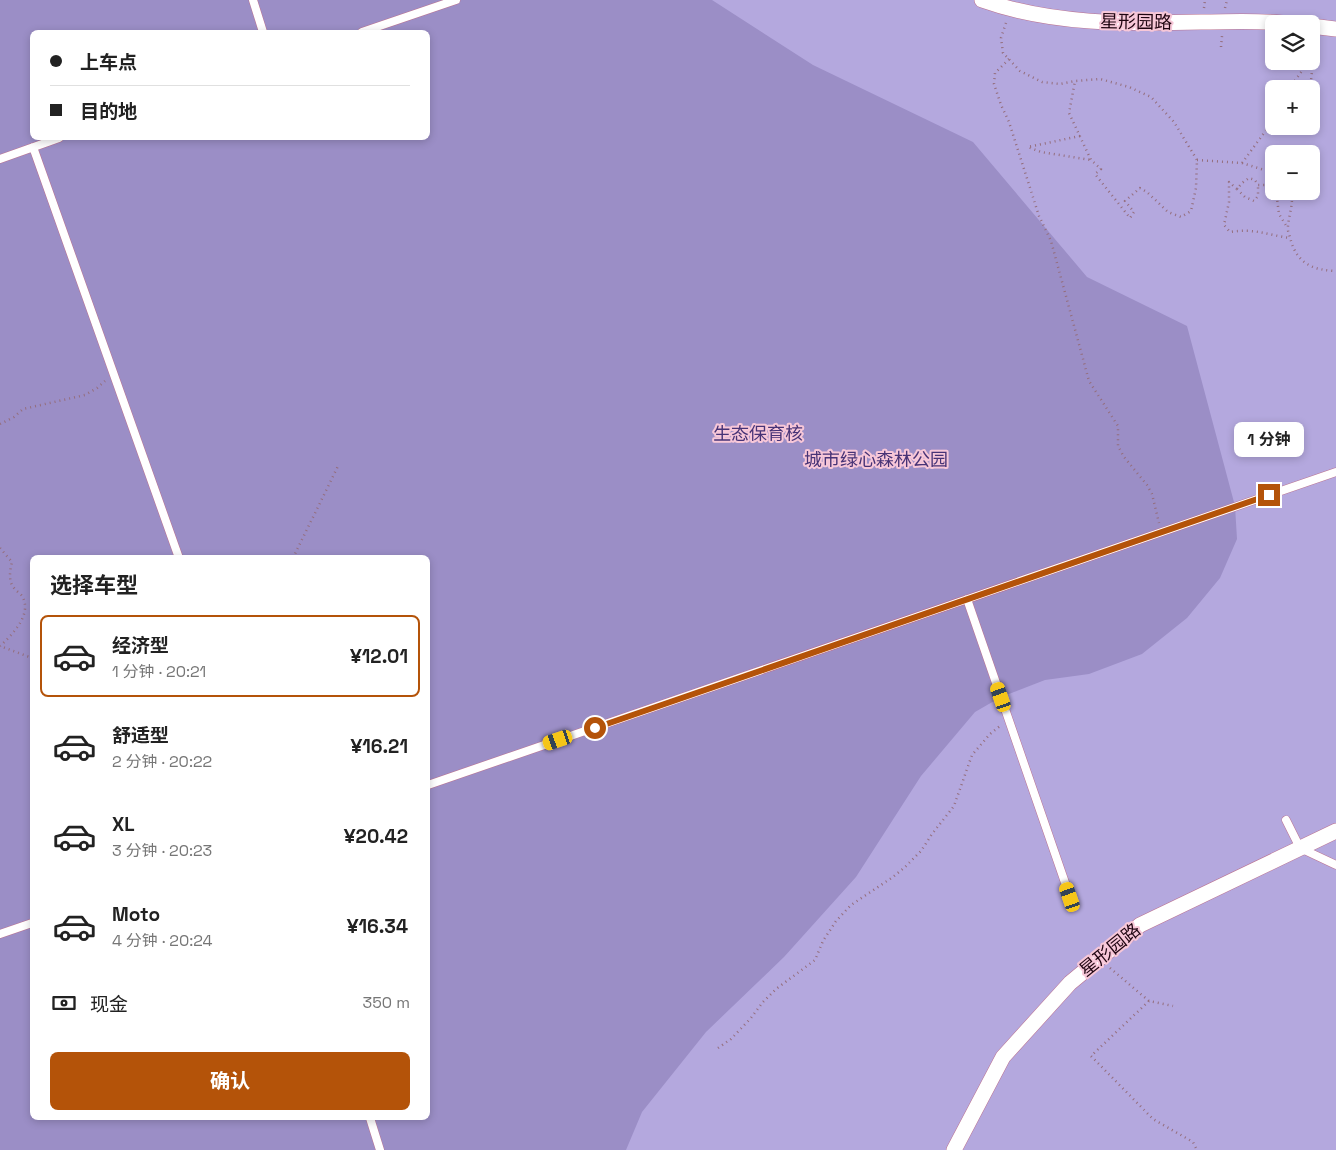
<!DOCTYPE html>
<html lang="zh">
<head>
<meta charset="utf-8">
<style>
	:root { --surface:#fff; --page:#f2f2f2; --text:#222; --muted:#767676; --line:#e0e0e0; --accent:#b45309 }
	body { margin:0; font-family:"Space Grotesk","Noto Sans SC",sans-serif; background:var(--page); color:var(--text); height:100vh; display:flex; flex-direction:column; font-size:19px; white-space:nowrap }
	* { box-sizing:border-box; margin:0 }
	p { font-size:16px; color:var(--muted) }
	.icon { flex:none; width:28px; height:28px; fill:none; stroke:currentColor; stroke-width:2; stroke-linecap:round; stroke-linejoin:round }
	.map { position:relative; flex:1; overflow:hidden }
	.sheet { position:absolute; left:30px; top:555px; width:400px; height:565px; display:flex; flex-direction:column; background:var(--surface); border-radius:8px; box-shadow:0 2px 8px #0003 }
	.sheet>* { flex:none }
	.guide { position:absolute; left:30px; top:30px; width:400px; height:110px; border-radius:8px; box-shadow:0 2px 8px #0003; display:grid; align-content:center; height:110px; padding:0 20px; background:var(--surface) }
	.fabs { position:absolute; left:1265px; top:15px; display:grid; gap:10px }
	.fabs a { display:grid; place-items:center; width:55px; height:55px; border-radius:8px; background:var(--surface); box-shadow:0 2px 8px #0003; font-size:25px }
	.end { position:absolute; width:22px; height:22px; margin:-11px; border:6px solid #b45309; background:#fff; box-shadow:0 0 0 2px #fff }
	.from { border-radius:50% }
	.bubble { position:absolute; height:35px; border-radius:8px; background:var(--surface); box-shadow:0 2px 8px #0003; font-size:16px; font-weight:700; line-height:35px; text-align:center }
	.car { position:absolute; width:15px; height:30px; margin:-15px -8px; border-radius:6px; box-shadow:0 0 4px 1px #0007; background:linear-gradient(#f5c518 24%,#345 0 40%,#f5c518 0 76%,#345 0 86%,#f5c518 0) }
	.guide b { display:flex; align-items:center; gap:18px; height:48px; font-size:19px }
	.guide b+b { border-top:1px solid var(--line) }
	.guide i { width:12px; height:12px; background:var(--text) }
	ul { padding:0; list-style:none }
	li { display:flex; align-items:center; gap:15px; height:82px; margin:0 10px 8px; padding:0 10px; border:2px solid transparent; border-radius:8px }
	li div { flex:1 }
	li b { display:block; font-size:19px }
	li em { font-style:normal; font-weight:700 }
	li.selected { border-color:var(--accent) }
	li>.icon { width:45px; height:45px; stroke-width:1.5 }
	h2 { padding:0 20px; font-size:22px; line-height:60px }
	.pay { display:flex; align-items:center; gap:12px; height:55px; padding:0 20px; font-size:19px }
	.pay p { margin-inline-start:auto }
	.cta { display:flex; gap:10px; margin-top:auto; padding:10px 20px }
	.cta a { flex:1; height:58px; border-radius:8px; background:var(--accent); color:#fff; font-size:20px; font-weight:700; line-height:58px; text-align:center }
	.map>svg:first-child { display:block }
	.green { fill:#b4a8de; fill-rule:evenodd }
	.forest { fill:#9b8ec6; fill-rule:evenodd }
	.lines { fill:none; stroke-linecap:round; stroke-linejoin:round }
	.service-casing { stroke:#bb7290; stroke-width:9 }
	.minor-casing { stroke:#bb7290; stroke-width:16 }
	.path { stroke:#946e7d; stroke-width:2.5; stroke-dasharray:1 4; stroke-linecap:butt }
	.service { stroke:#fff; stroke-width:8 }
	.minor { stroke:#fff; stroke-width:15 }
	.route { stroke:#b45309; stroke-width:6 }
	.labels { text-anchor:middle; stroke-width:4; stroke-linejoin:round; paint-order:stroke }
	.street-label { font-size:18px; fill:#1f0511; stroke:#f7c7d8 }
	.park-label { font-size:18px; fill:#473376; stroke:#f7c7d8 }
</style>
</head>
<body>
<div class="map">
<svg width="1336" height="1150" viewBox="0 0 1336 1150">
	<rect width="100%" height="100%" fill="#f7c7d8"/>
	<path class="green" d="M 0,0 L 1336,0 L 1336,1150 L 0,1150 ZM 1274,24 L 1311,24 L 1311,61 L 1274,61 ZM 32,32 L 428,32 L 428,138 L 32,138 ZM 1274,89 L 1311,89 L 1311,126 L 1274,126 ZM 1274,154 L 1311,154 L 1311,191 L 1274,191 ZM 32,558 L 428,558 L 428,1118 L 32,1118 Z"/>
	<path class="forest" d="M 0,0 L 712,0 L 813,65 L 973,142 L 1087,277 L 1187,326 L 1235,506 L 1237,539 L 1220,578 L 1187,618 L 1142,654 L 1089,674 L 1045,680 L 1001,697 L 975,712 L 921,776 L 856,877 L 784,957 L 706,1032 L 642,1112 L 626,1150 L 0,1150 ZM 32,32 L 428,32 L 428,138 L 32,138 ZM 32,558 L 428,558 L 428,1118 L 32,1118 Z"/>
	<g class="lines">
		<defs>
			<path id="service" d="M 253,0 L 263,32
				M 362,32 L 456,0
				M 33,147 L 179,558
				M 0,159 L 59,138
				M 967,599 L 1070,897
				M 428,785 L 1336,472
				M 1286,820 L 1300,848 L 1336,865
				M 0,934 L 32,923
				M 370,1118 L 380,1150"/>
			<path id="minor" d="M 982,0 C 1052,25 1128,24 1201,22 C 1232,22 1263,20 1293,24
				M 1311,26 L 1336,29
				M 954,1150 L 1003,1057 L 1070,983 L 1140,925 L 1336,831"/>
		</defs>
		<use href="#service" class="service-casing"/>
		<use href="#minor" class="minor-casing"/>
		<path class="path" d="M 1204,8 L 1205,0
			M 1225,8 L 1227,0
			M 1006,23 L 1001,38 L 1003,53 L 1020,71 L 1042,82 L 1060,84 L 1075,81 L 1100,79 L 1129,87 L 1151,97 L 1174,122 L 1197,160 L 1196,188 L 1191,211 L 1181,217 L 1168,212 L 1147,192 L 1140,188 L 1125,201 L 1134,212 L 1130,218 L 1095,174 L 1101,169 L 1091,160 L 1069,113 L 1075,81
			M 1221,47 L 1222,36
			M 1311,58 L 1314,54 L 1317,41
			M 1009,59 L 995,73 L 994,84 L 1001,105 L 1009,122 L 1039,216 L 1051,241 L 1089,381 L 1118,426 L 1118,446 L 1124,457 L 1147,485 L 1152,494 L 1159,523
			M 1292,85 L 1308,89
			M 1289,89 L 1309,61
			M 1310,89 L 1314,54
			M 1080,136 L 1028,147 L 1041,152 L 1091,160
			M 1197,160 L 1242,163 L 1274,173
			M 1242,163 L 1267,129 L 1274,113
			M 1274,187 L 1265,185 L 1258,185 L 1255,180 L 1249,178 L 1242,183 L 1237,189 L 1229,182 L 1229,202 L 1224,225 L 1230,232 C 1255,228 1267,235 1290,238
			M 1237,189 L 1245,197 L 1254,201 L 1258,196 L 1258,185
			M 1276,191 L 1279,214 L 1287,227
			M 1291,191 C 1294,203 1289,214 1288,226 C 1287,231 1290,236 1291,241 C 1298,264 1313,270 1336,271
			M 0,424 L 14,417 L 23,409 L 85,395 L 97,388 L 105,381
			M 0,548 L 12,562 C 10,570 8,581 14,588 C 16,591 20,593 22,596 C 33,614 12,635 0,646 L 32,658
			M 293,558 L 339,464
			M 1110,968 L 1149,1001 L 1173,1006
			M 1149,1001 L 1091,1056 L 1153,1119 L 1193,1142 L 1197,1150
			M 718,1048 L 731,1039 L 751,1018 L 763,1002 L 776,989 L 815,960 L 823,941 L 836,921 L 851,905 L 893,877 L 905,867 L 921,851 L 932,834 L 954,806 L 972,755 L 990,734 L 1000,726"/>
		<use href="#service" class="service"/>
		<use href="#minor" class="minor"/>
	</g>
	<g class="lines">
		<path class="route" d="M 595,728 L 1269,495"/>
	</g>
	<g class="labels">
		<g class="street-label">
			<text transform="translate(1136 22) rotate(1)" y="6">星形园路</text>
			<text transform="translate(1110 950) rotate(-39)" y="6">星形园路</text>
		</g>
		<g class="park-label">
			<text x="758" y="440">生态保育核</text>
			<text x="876" y="466">城市绿心森林公园</text>
		</g>
	</g>
</svg>
<div class="fabs">
<a><svg class="icon" aria-label="layers" viewBox="0 0 24 24"><path d="M12 4l9 5-9 5-9-5zM3 14l9 5 9-5"/></svg></a>
<a>+</a>
<a>−</a>
</div>
<i class="end from" style="left:595px;top:728px"></i>
<i class="end" style="left:1269px;top:495px"></i>
<div class="bubble" style="left:1234px;top:422px;width:70px">1 分钟</div>
<i class="car" style="left:1001px;top:697px;rotate:341deg"></i>
<i class="car" style="left:558px;top:740px;rotate:251deg"></i>
<i class="car" style="left:1070px;top:897px;rotate:341deg"></i>
<div class="guide">
<b><i class="from"></i>上车点</b>
<b><i></i>目的地</b>
</div>
<section class="sheet">
<h2>选择车型</h2>
<ul>
<li class="selected"><svg class="icon" aria-label="car" viewBox="0 0 24 24"><path d="M5 17H2v-5l4-1 3-4h7l3 4 3 1v5h-3M9 17h6M6 11h13"/><circle cx="7" cy="17" r="2"/><circle cx="17" cy="17" r="2"/></svg><div><b>经济型</b><p>1 分钟 · 20:21</p></div><em>¥12.01</em></li>
<li><svg class="icon" aria-label="car" viewBox="0 0 24 24"><path d="M5 17H2v-5l4-1 3-4h7l3 4 3 1v5h-3M9 17h6M6 11h13"/><circle cx="7" cy="17" r="2"/><circle cx="17" cy="17" r="2"/></svg><div><b>舒适型</b><p>2 分钟 · 20:22</p></div><em>¥16.21</em></li>
<li><svg class="icon" aria-label="car" viewBox="0 0 24 24"><path d="M5 17H2v-5l4-1 3-4h7l3 4 3 1v5h-3M9 17h6M6 11h13"/><circle cx="7" cy="17" r="2"/><circle cx="17" cy="17" r="2"/></svg><div><b>XL</b><p>3 分钟 · 20:23</p></div><em>¥20.42</em></li>
<li><svg class="icon" aria-label="car" viewBox="0 0 24 24"><path d="M5 17H2v-5l4-1 3-4h7l3 4 3 1v5h-3M9 17h6M6 11h13"/><circle cx="7" cy="17" r="2"/><circle cx="17" cy="17" r="2"/></svg><div><b>Moto</b><p>4 分钟 · 20:24</p></div><em>¥16.34</em></li>
</ul>
<div class="pay"><svg class="icon" aria-label="cash" viewBox="0 0 24 24"><path d="M3 7h18v10H3z"/><circle cx="12" cy="12" r="2"/></svg>现金<p>350 m</p></div>
<div class="cta"><a>确认</a></div>
</section>
</div>
</body>
</html>
